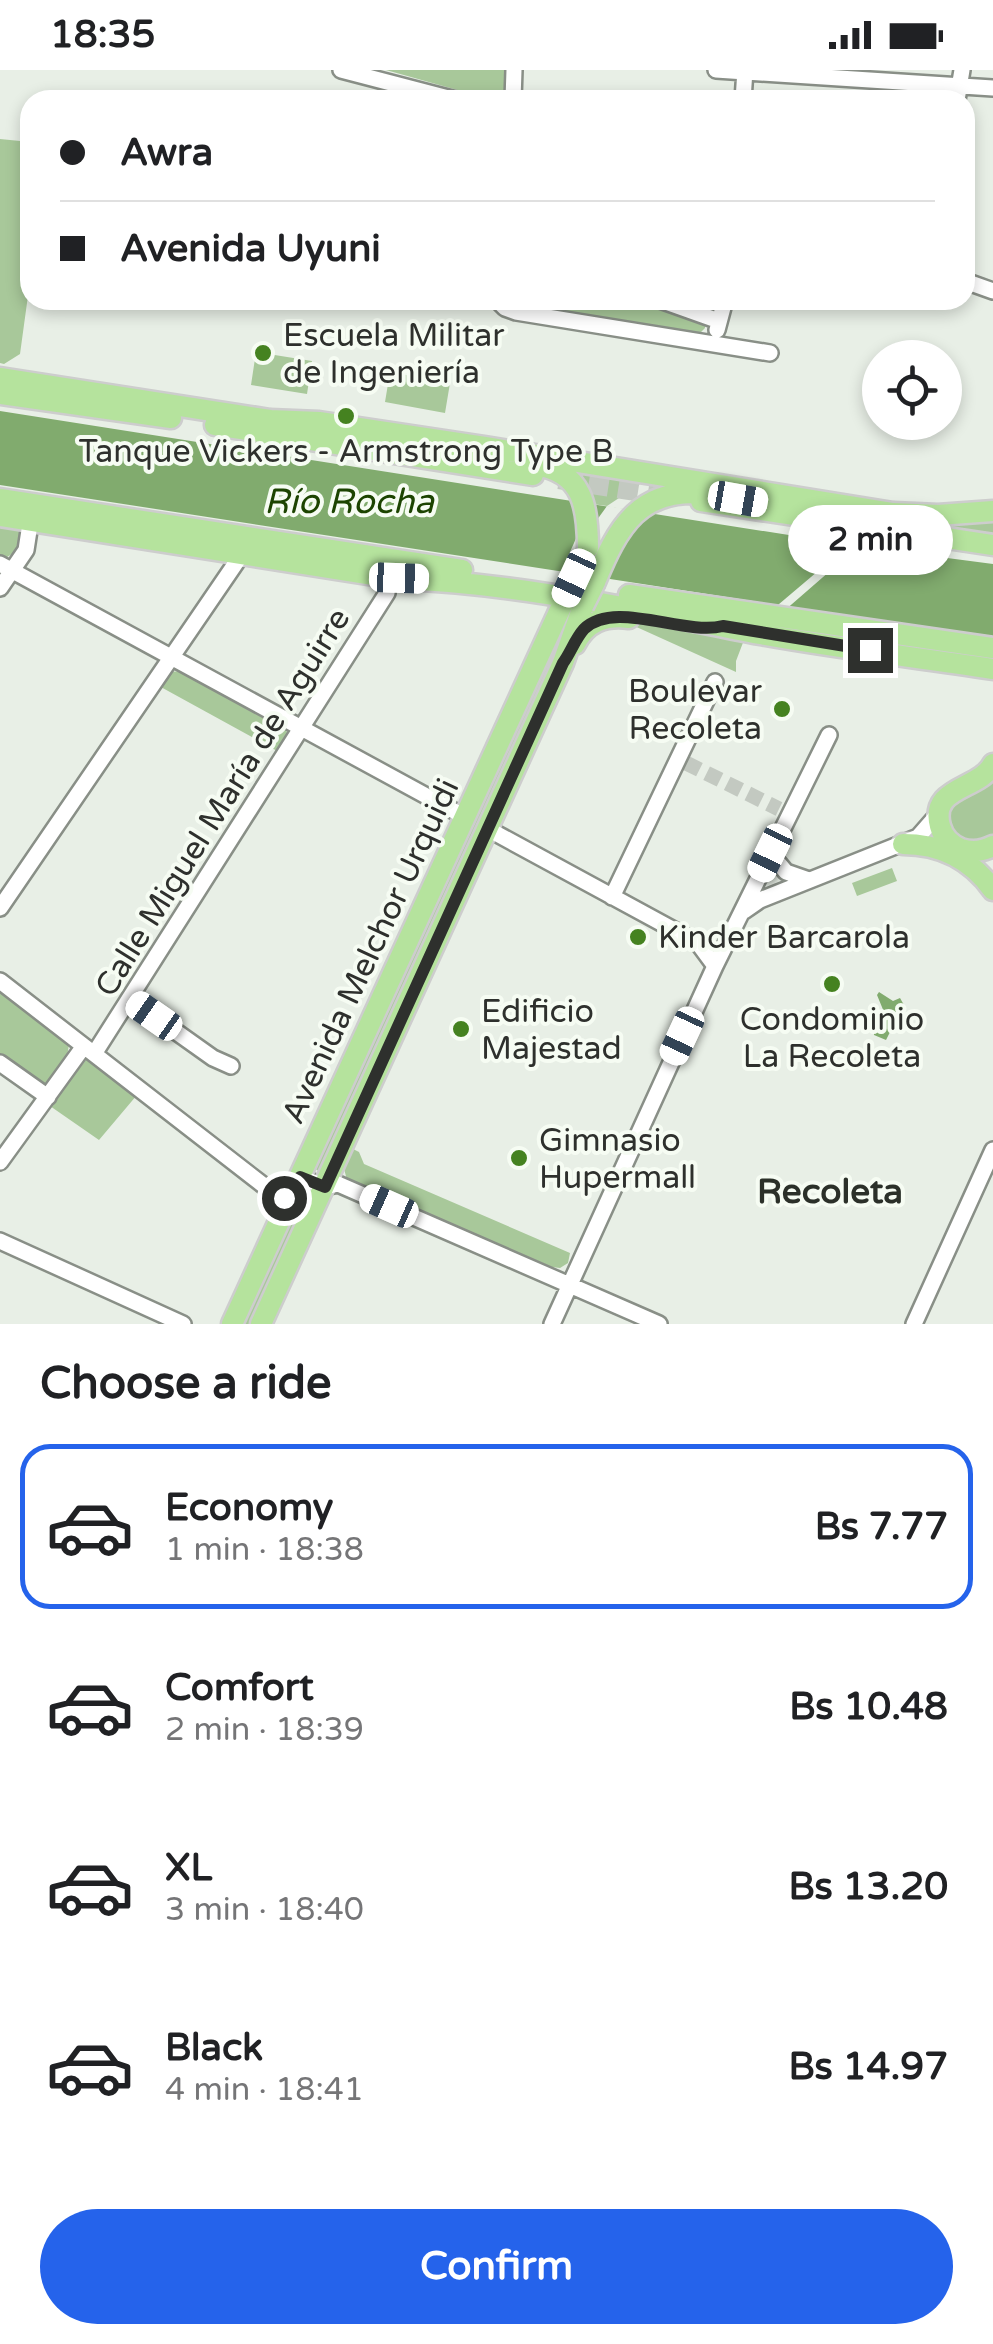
<!DOCTYPE html>
<html lang="en">
<head>
<meta charset="utf-8">
<style>
	:root { --surface:#fff; --page:#f2f2f2; --text:#202124; --muted:#757577; --line:#e0e0e0; --accent:#2563eb }
	body { margin:0; font-family:"Varela Round",sans-serif; background:var(--page); color:var(--text); height:100vh; display:flex; flex-direction:column; font-size:38px; white-space:nowrap }
	* { box-sizing:border-box; margin:0 }
	p { font-size:32px; color:var(--muted) }
	.icon { flex:none; width:55px; height:55px; fill:none; stroke:currentColor; stroke-width:2; stroke-linecap:round; stroke-linejoin:round }
	.map { position:relative; height:1254px; overflow:hidden }
	.details { display:flex; flex-direction:column; background:var(--surface); flex:1 }
	.details>* { flex:none }
	.guide { position:absolute; left:20px; top:20px; width:955px; height:220px; border-radius:30px; box-shadow:0 5px 15px #0003; display:grid; align-content:center; height:220px; padding:0 40px; background:var(--surface) }
	.tools { position:absolute; left:862px; top:270px; display:grid; gap:20px }
	.tools a { display:grid; place-items:center; width:100px; height:100px; border-radius:50%; background:var(--surface); box-shadow:0 5px 15px #0003; font-size:50px }
	.end { position:absolute; width:45px; height:45px; margin:-22px; border:12px solid #2e302d; background:#fff; box-shadow:0 0 0 5px #fff }
	.from { border-radius:50% }
	.bubble { position:absolute; height:70px; border-radius:35px; background:var(--surface); box-shadow:0 5px 15px #0003; font-size:32px; font-weight:700; line-height:70px; text-align:center }
	.car { position:absolute; width:30px; height:60px; margin:-30px -15px; border-radius:12px; box-shadow:0 0 8px 2px #0007; background:linear-gradient(#fff 24%,#345 0 40%,#fff 0 76%,#345 0 86%,#fff 0) }
	.guide b { display:flex; align-items:center; gap:35px; height:95px; font-size:38px }
	.guide b+b { border-top:2px solid var(--line) }
	.guide i { width:25px; height:25px; background:var(--text) }
	ul { padding:0; list-style:none }
	li { display:flex; align-items:center; gap:30px; height:165px; margin:0 20px 15px; padding:0 20px; border:5px solid transparent; border-radius:30px }
	li div { flex:1 }
	li b { display:block; font-size:38px }
	li em { font-style:normal; font-weight:700 }
	li.selected { border-color:var(--accent) }
	li>.icon { width:90px; height:90px; stroke-width:1.5 }
	h2 { padding:0 40px; font-size:45px; line-height:120px }
	.button { display:flex; gap:20px; margin-top:auto; padding:20px 40px }
	.button a { flex:1; height:115px; border-radius:60px; background:var(--accent); color:#fff; font-size:40px; font-weight:700; line-height:115px; text-align:center }
	.status { display:flex; justify-content:space-between; align-items:center; height:70px; padding:0 50px; background:var(--surface); direction:ltr }
	.status svg { height:28px; fill:currentColor }
	.map>svg:first-child { display:block }
	.green { fill:#a8c89a }
	.water { fill:#81ab6e }
	.pier { fill:#e8efe6 }
	.lines { fill:none; stroke-linecap:round; stroke-linejoin:round }
	.minor-tunnel { stroke:#c3c9c1; stroke-width:15; stroke-dasharray:15 8; stroke-linecap:butt }
	.major-tunnel { stroke:#c3c9c1; stroke-width:20; stroke-dasharray:20 10; stroke-linecap:butt }
	.minor-casing { stroke:#898f87; stroke-width:20 }
	.major-casing { stroke:#cdcdcd; stroke-width:25 }
	.minor { stroke:#fff; stroke-width:15 }
	.major { stroke:#b5e39d; stroke-width:20 }
	.major-bridge-casing { stroke:#cdcdcd; stroke-width:25; stroke-linecap:butt }
	.major-bridge { stroke:#b5e39d; stroke-width:20 }
	.route { stroke:#2e302d; stroke-width:12 }
	.poi-dot { fill:#458220; stroke:#f6fcf3; stroke-width:4 }
	.labels { text-anchor:middle; stroke-width:8; stroke-linejoin:round; paint-order:stroke }
	.poi-label { font-size:32px; fill:#2e302d; stroke:#f6fcf3; text-anchor:start }
	.street-label { font-size:32px; fill:#2e302d; stroke:#f6fcf3 }
	.water-label { font-size:35px; font-style:italic; fill:#1c4401; stroke:#f6fcf3 }
	.neighbourhood-label { font-size:35px; font-weight:bold; fill:#2b3029; stroke:#f6fcf3 }
</style>
</head>
<body>
<div class="status"><b>18:35</b><svg viewBox="0 0 49 12"><path d="M0 12V9h3v3zM5 12V6h3v6zM10 12V3h3v9zM15 12V0h3v12zM26 1h20v11H26zM47 4h2v5h-2z"/></svg></div>
<div class="map">
<svg width="993" height="1254" viewBox="0 0 993 1254">
	<rect width="100%" height="100%" fill="#e8efe6"/>
	<path class="green" d="M 386,0 L 506,0 L 505,30 L 493,30 Z
		M 0,69 L 30,72 L 30,211 L 20,284 L 4,294 L 0,293 Z
		M 501,230 L 657,230 L 705,253 L 705,258 L 699,264 L 552,257 Z
		M 256,282 L 312,291 L 307,324 L 251,315 Z
		M 390,302 L 450,313 L 445,343 L 385,332 Z
		M 565,400 L 646,410 L 607,436 L 592,434 Z
		M 993,446 L 993,467 L 873,448 Z
		M 0,453 C 17,456 25,462 20,479 L 4,489 L 0,488 Z
		M 621,550 L 744,570 L 736,591 L 736,602 Z
		M 550,574 L 560,579 L 323,1103 L 313,1098 Z
		M 181,601 L 286,658 L 288,668 L 279,682 L 159,616 L 170,602 Z
		M 993,708 L 993,767 L 966,774 L 950,758 C 947,725 968,722 993,708 Z
		M 892,798 L 897,811 L 857,826 L 852,813 Z
		M 0,918 L 69,974 L 67,987 L 43,1020 L 0,989 Z
		M 86,990 L 91,990 L 137,1025 L 99,1070 L 50,1036 Z
		M 351,1078 L 359,1082 L 364,1094 L 570,1183 L 568,1193 L 560,1198 L 552,1197 L 347,1110 L 343,1095 Z
		M 303,1124 L 309,1126 L 254,1254 L 241,1254 Z"/>
	<path class="water" d="M 0,341 L 871,478 L 993,494 L 993,568 L 0,415 Z
		M 879,922 L 893,931 L 900,928 L 904,935 L 900,944 L 890,942 L 888,953 L 895,953 L 896,958 L 891,960 L 886,970 L 874,965 L 873,951 L 884,942 L 877,925 Z"/>
	<path class="pier" d="M 607,436 L 646,442 L 632,454 L 603,508 L 561,502 L 578,464 L 594,454 Z
		M 845,469 L 855,470 L 830,501 L 784,541 L 772,540 L 824,496 Z"/>
	<g class="lines">
		<path class="minor-tunnel" d="M 686,693 L 779,739"/>
		<path class="major-tunnel" d="M 559,409 L 674,427"/>
		<defs>
			<path id="minor" d="M 341,0 L 456,30
				M 716,0 L 993,18
				M 513,30 L 514,0
				M 743,30 L 745,0
				M 957,30 L 962,0
				M 965,211 L 993,221
				M 497,230 L 505,238 L 516,242 L 770,283
				M 660,230 L 719,251
				M 717,260 L 725,230
				M 0,494 L 465,747
				M 0,518 L 26,480 L 32,441
				M 488,759 L 698,873 L 715,896
				M 770,783 L 786,802 L 809,810
				M 612,827 L 715,612
				M 0,838 L 242,484
				M 744,841 L 760,830 L 918,767 L 939,743
				M 0,911 L 272,1122 L 289,1131
				M 130,929 L 213,988 L 231,996
				M 94,984 L 387,523 L 389,507
				M 0,993 L 48,1027
				M 0,1092 L 84,976
				M 300,1107 L 325,1117 L 338,1114 L 659,1254
				M 0,1171 L 183,1254
				M 552,1254 L 715,896 L 829,665
				M 914,1254 L 993,1080"/>
			<path id="major" d="M 0,308 L 270,350 L 319,352 L 485,377 L 893,443 L 938,445 L 993,441
				M 0,324 L 171,348
				M 215,355 L 533,405
				M 536,395 C 583,402 588,437 588,478
				M 0,429 L 462,500
				M 701,431 L 993,475
				M 827,444 L 873,457
				M 0,446 L 399,509 C 520,513 641,541 760,564 C 837,578 915,587 993,599
				M 595,512 C 618,456 640,416 709,424
				M 629,525 L 993,578
				M 575,574 C 586,552 604,545 629,548
				M 993,694 C 980,720 929,716 940,756 C 943,767 951,775 961,779 C 973,783 983,781 993,776
				M 903,774 C 941,774 971,789 993,820
				M 232,1254 L 563,533
				M 261,1254 L 563,593 L 583,536"/>
		</defs>
		<use href="#minor" class="minor-casing"/>
		<use href="#major" class="major-casing"/>
		<use href="#minor" class="minor"/>
		<use href="#major" class="major"/>
		<defs>
			<path id="major-bridge" d="M 563,533 L 575,508
				M 583,536 L 595,512"/>
		</defs>
		<use href="#major-bridge" class="major-bridge-casing"/>
		<use href="#major-bridge" class="major-bridge"/>
	</g>
	<g class="lines">
		<path class="route" d="M 284,1128 L 289,1131 L 300,1107 L 325,1117 L 563,593 C 571,582 575,569 584,559 C 615,529 683,566 723,556 L 870,580"/>
	</g>
	<g class="poi-dot">
		<circle cx="263" cy="283" r="10"/>
		<circle cx="346" cy="346" r="10"/>
		<circle cx="782" cy="639" r="10"/>
		<circle cx="638" cy="867" r="10"/>
		<circle cx="832" cy="914" r="10"/>
		<circle cx="461" cy="959" r="10"/>
		<circle cx="519" cy="1088" r="10"/>
	</g>
	<g class="labels">
		<g class="poi-label">
			<text x="283" y="276">Escuela Militar<tspan x="283" dy="37">de Ingeniería</tspan></text>
			<text x="346" y="392" text-anchor="middle">Tanque Vickers - Armstrong Type B</text>
			<text x="762" y="632" text-anchor="end">Boulevar<tspan x="762" dy="37">Recoleta</tspan></text>
			<text x="658" y="878">Kinder Barcarola</text>
			<text x="481" y="952">Edificio<tspan x="481" dy="37">Majestad</tspan></text>
			<text x="832" y="960" text-anchor="middle">Condominio<tspan x="832" dy="37">La Recoleta</tspan></text>
			<text x="539" y="1081">Gimnasio<tspan x="539" dy="37">Hupermall</tspan></text>
		</g>
		<g class="street-label">
			<text transform="translate(222 732) rotate(-58)" y="11">Calle Miguel María de Aguirre</text>
			<text transform="translate(370 881) rotate(-65)" y="11">Avenida Melchor Urquidi</text>
		</g>
		<g class="water-label">
			<text x="349" y="443">Río Rocha</text>
		</g>
		<g class="neighbourhood-label">
			<text x="830" y="1133">Recoleta</text>
		</g>
	</g>
</svg>
<div class="tools">
<a><svg class="icon" aria-label="locate" viewBox="0 0 24 24"><circle cx="12" cy="12" r="6"/><path d="M12 2v4M12 18v4M2 12h4M18 12h4"/></svg></a>
</div>
<i class="end from" style="left:284px;top:1128px"></i>
<i class="end" style="left:870px;top:580px"></i>
<div class="bubble" style="left:788px;top:435px;width:165px">2 min</div>
<i class="car" style="left:738px;top:429px;rotate:100deg"></i>
<i class="car" style="left:399px;top:508px;rotate:92deg"></i>
<i class="car" style="left:574px;top:508px;rotate:205deg"></i>
<i class="car" style="left:770px;top:783px;rotate:206deg"></i>
<i class="car" style="left:154px;top:946px;rotate:305deg"></i>
<i class="car" style="left:682px;top:966px;rotate:205deg"></i>
<i class="car" style="left:389px;top:1136px;rotate:294deg"></i>
<div class="guide">
<b><i class="from"></i>Awra</b>
<b><i></i>Avenida Uyuni</b>
</div>
</div>
<section class="details">
<h2>Choose a ride</h2>
<ul>
<li class="selected"><svg class="icon" aria-label="car" viewBox="0 0 24 24"><path d="M5 17H2v-5l4-1 3-4h7l3 4 3 1v5h-3M9 17h6M6 11h13"/><circle cx="7" cy="17" r="2"/><circle cx="17" cy="17" r="2"/></svg><div><b>Economy</b><p>1 min · 18:38</p></div><em>Bs 7.77</em></li>
<li><svg class="icon" aria-label="car" viewBox="0 0 24 24"><path d="M5 17H2v-5l4-1 3-4h7l3 4 3 1v5h-3M9 17h6M6 11h13"/><circle cx="7" cy="17" r="2"/><circle cx="17" cy="17" r="2"/></svg><div><b>Comfort</b><p>2 min · 18:39</p></div><em>Bs 10.48</em></li>
<li><svg class="icon" aria-label="car" viewBox="0 0 24 24"><path d="M5 17H2v-5l4-1 3-4h7l3 4 3 1v5h-3M9 17h6M6 11h13"/><circle cx="7" cy="17" r="2"/><circle cx="17" cy="17" r="2"/></svg><div><b>XL</b><p>3 min · 18:40</p></div><em>Bs 13.20</em></li>
<li><svg class="icon" aria-label="car" viewBox="0 0 24 24"><path d="M5 17H2v-5l4-1 3-4h7l3 4 3 1v5h-3M9 17h6M6 11h13"/><circle cx="7" cy="17" r="2"/><circle cx="17" cy="17" r="2"/></svg><div><b>Black</b><p>4 min · 18:41</p></div><em>Bs 14.97</em></li>
</ul>
<div class="button"><a>Confirm</a></div>
</section>
</body>
</html>
